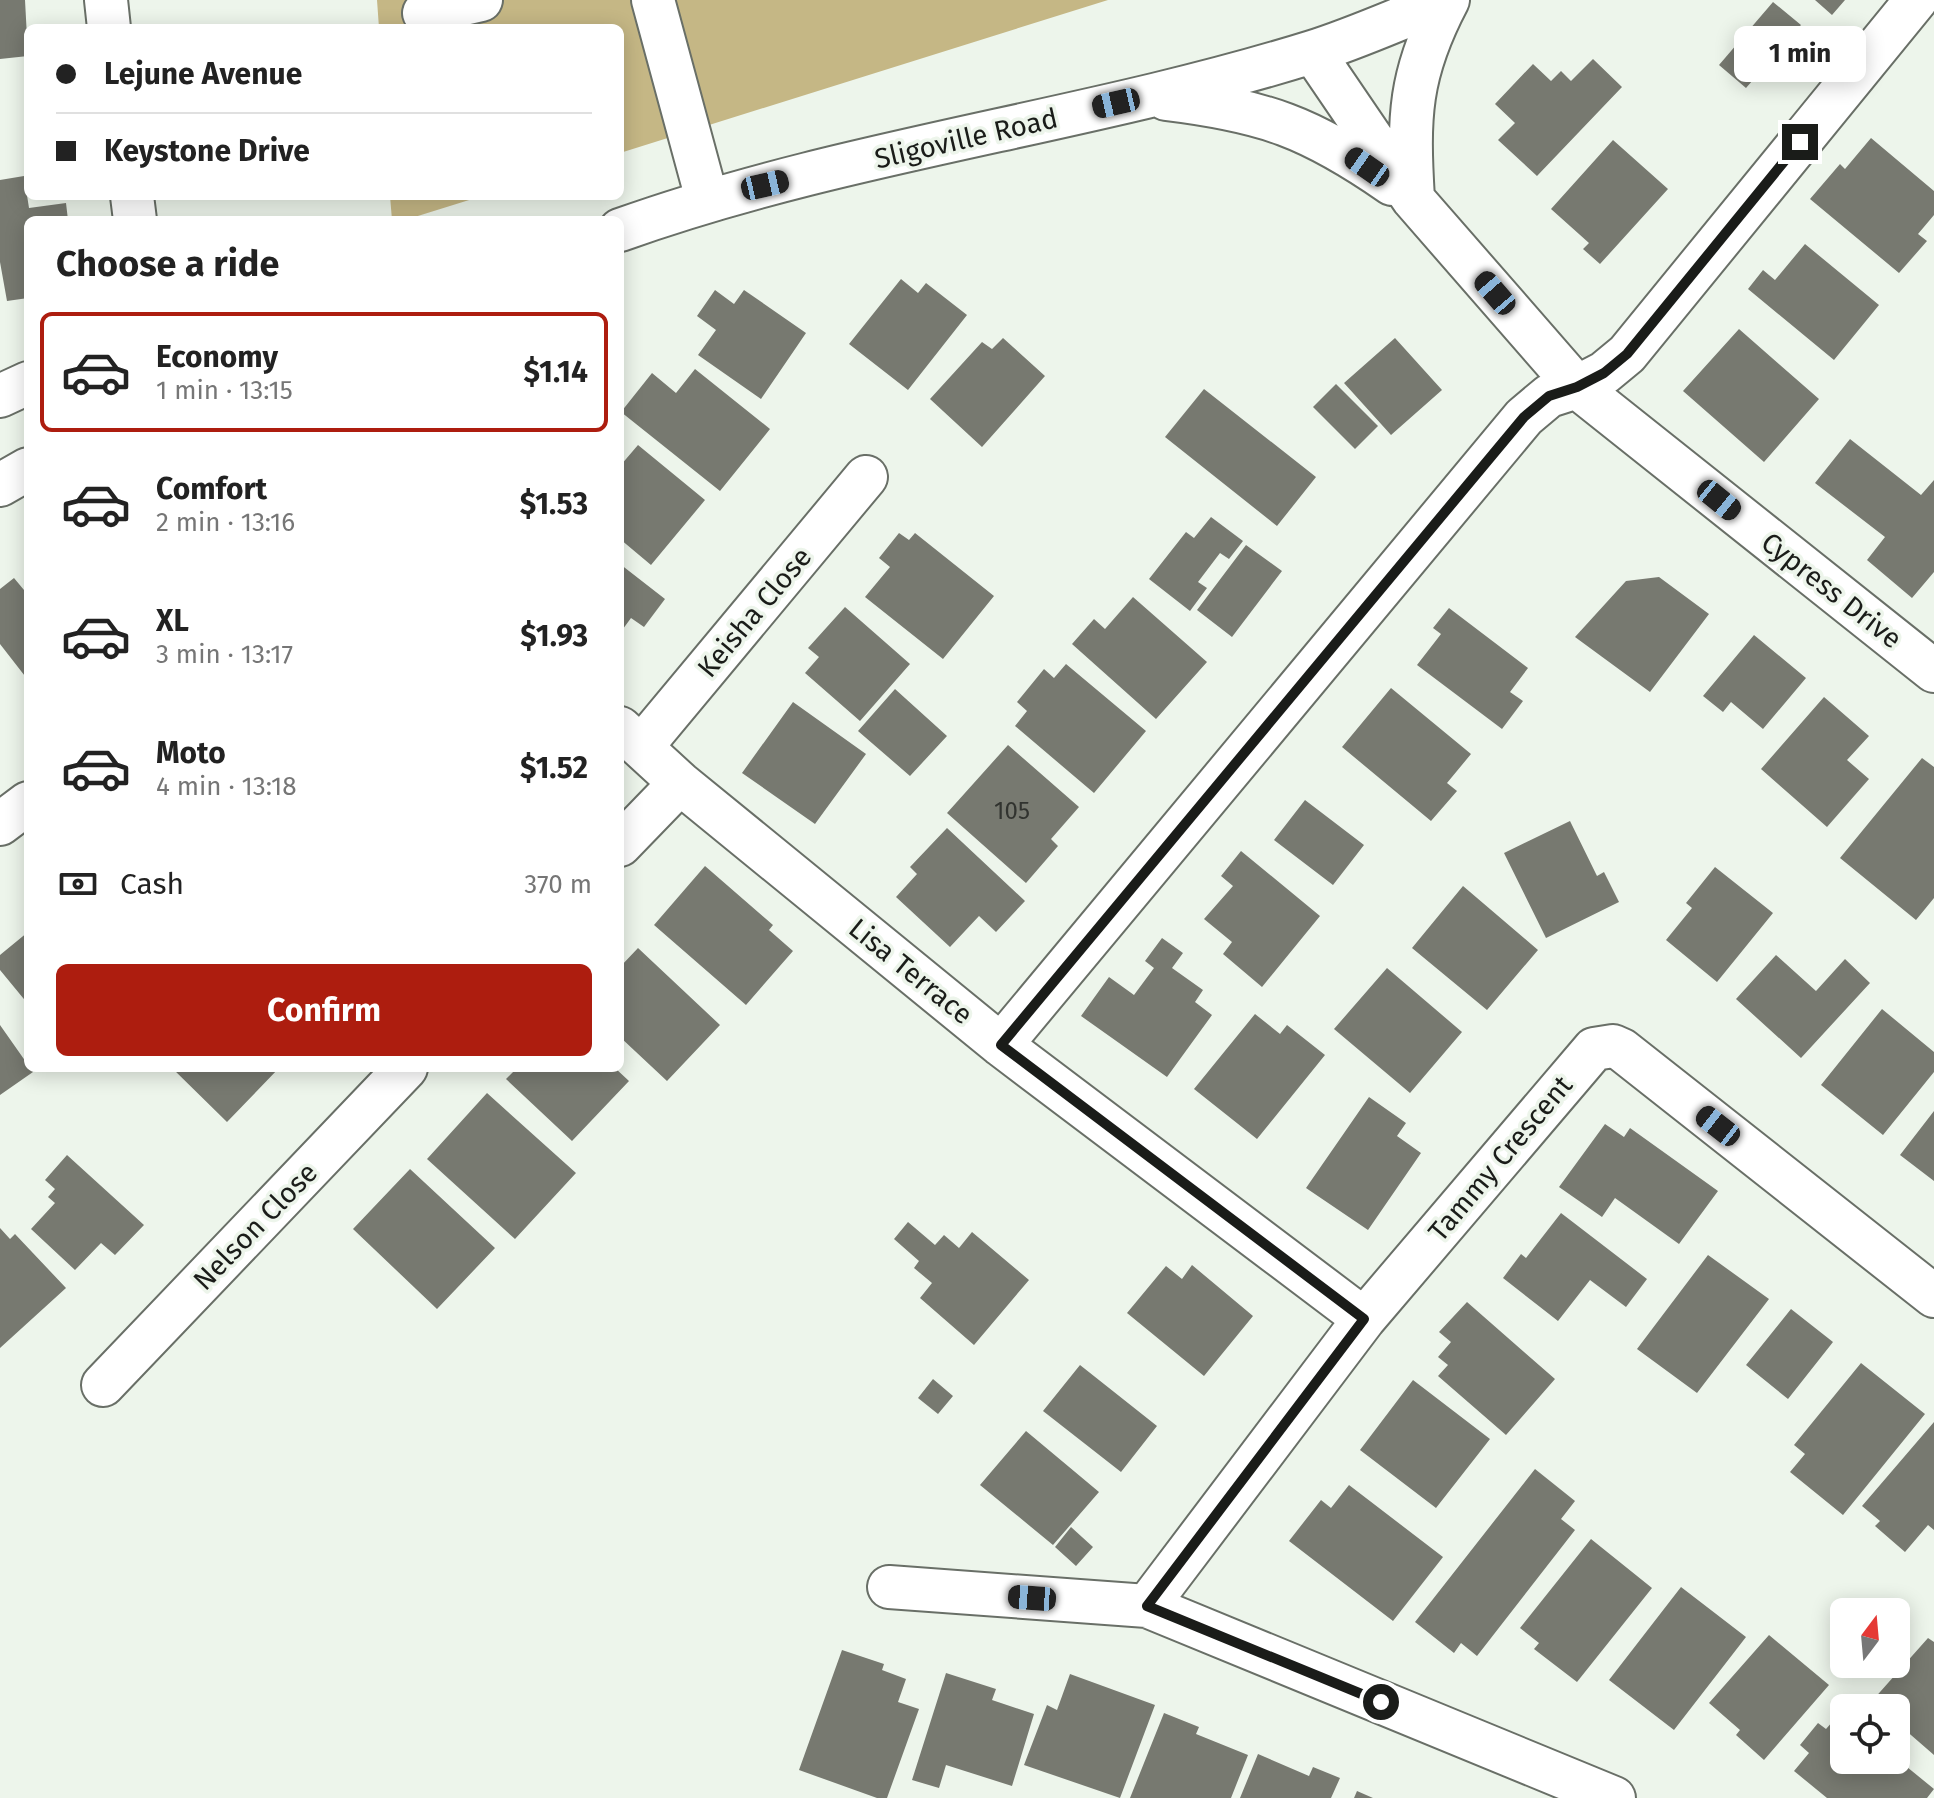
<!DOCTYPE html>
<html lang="en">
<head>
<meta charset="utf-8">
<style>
	:root { --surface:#fff; --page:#f6f6f6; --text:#222; --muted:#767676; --line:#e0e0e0; --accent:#ad1d0f }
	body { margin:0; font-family:"Fira Sans",sans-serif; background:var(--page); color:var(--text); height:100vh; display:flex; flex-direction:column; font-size:30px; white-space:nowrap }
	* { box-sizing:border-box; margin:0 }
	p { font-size:26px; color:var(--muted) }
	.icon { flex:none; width:44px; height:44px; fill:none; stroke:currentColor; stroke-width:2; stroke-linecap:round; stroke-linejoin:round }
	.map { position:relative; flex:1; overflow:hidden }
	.side { position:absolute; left:24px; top:216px; width:600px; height:856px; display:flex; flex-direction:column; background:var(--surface); border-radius:12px; box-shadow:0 4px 20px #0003 }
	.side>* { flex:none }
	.guide { position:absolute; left:24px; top:24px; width:600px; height:176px; border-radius:12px; box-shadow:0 4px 20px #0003; display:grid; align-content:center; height:176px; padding:0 32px; background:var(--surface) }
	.needle { width:52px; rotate:16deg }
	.tools { position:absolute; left:1830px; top:1598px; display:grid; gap:16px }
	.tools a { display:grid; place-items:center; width:80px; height:80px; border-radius:12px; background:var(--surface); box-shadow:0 4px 20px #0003; font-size:40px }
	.end { position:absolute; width:36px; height:36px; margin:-18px; border:10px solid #1a1c19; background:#fff; box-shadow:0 0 0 4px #fff }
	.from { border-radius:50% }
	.bubble { position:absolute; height:56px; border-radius:12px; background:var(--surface); box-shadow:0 4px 20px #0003; font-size:26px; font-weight:700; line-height:56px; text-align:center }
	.car { position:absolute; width:24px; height:48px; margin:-24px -12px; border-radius:10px; box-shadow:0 0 6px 2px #0007; background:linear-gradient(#222 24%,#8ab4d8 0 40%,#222 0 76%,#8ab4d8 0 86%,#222 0) }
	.guide b { display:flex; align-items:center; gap:28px; height:76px; font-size:30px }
	.guide b+b { border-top:2px solid var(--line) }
	.guide i { width:20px; height:20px; background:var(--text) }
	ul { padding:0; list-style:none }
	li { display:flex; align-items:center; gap:24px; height:120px; margin:0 16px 12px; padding:0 16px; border:4px solid transparent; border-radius:12px }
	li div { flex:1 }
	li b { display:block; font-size:30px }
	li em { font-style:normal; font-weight:700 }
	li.on { border-color:var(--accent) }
	li>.icon { width:72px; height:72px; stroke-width:1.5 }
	h2 { padding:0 32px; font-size:36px; line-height:96px }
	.pay { display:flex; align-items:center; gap:20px; height:88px; padding:0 32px; font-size:30px }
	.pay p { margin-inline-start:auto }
	.action { display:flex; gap:16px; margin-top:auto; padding:16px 32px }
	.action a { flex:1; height:92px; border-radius:12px; background:var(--accent); color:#fff; font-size:32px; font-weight:700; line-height:92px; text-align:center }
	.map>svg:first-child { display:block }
	.forest { fill:#c5b785 }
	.building { fill:#777970 }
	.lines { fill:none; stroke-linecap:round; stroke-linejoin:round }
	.minor-casing { stroke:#696f67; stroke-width:46 }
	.minor { stroke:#fff; stroke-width:42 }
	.route { stroke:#1a1c19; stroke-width:10 }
	.labels { text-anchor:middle; stroke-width:7; stroke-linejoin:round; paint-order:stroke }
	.number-label { font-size:24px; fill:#31332f }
	.street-label { font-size:28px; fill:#1a1c19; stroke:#edf5eb }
</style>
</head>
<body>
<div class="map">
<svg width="1934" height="1798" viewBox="0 0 1934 1798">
	<rect width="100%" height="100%" fill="#edf5eb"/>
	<path class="forest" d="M 377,0 L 1108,0 L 620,153 L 620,28 L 379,28 Z
		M 390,196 L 482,196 L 405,220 L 392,220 Z"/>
	<path class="building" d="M 0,0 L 25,0 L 28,56 L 0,59 Z
		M 1815,0 L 1845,0 L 1832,15 Z
		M 1773,2 L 1801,25 L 1746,88 L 1719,65 Z
		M 1593,59 L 1622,87 L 1537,176 L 1498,140 L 1515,123 L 1495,104 L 1533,64 L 1551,81 L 1561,71 L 1571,81 Z
		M 1871,138 L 1934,191 L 1934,215 L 1918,234 L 1927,241 L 1899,273 L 1810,199 L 1840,164 L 1845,169 Z
		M 1613,140 L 1668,189 L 1600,264 L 1583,249 L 1589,243 L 1551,209 Z
		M 24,176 L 29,208 L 66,203 L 68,220 L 28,220 L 28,298 L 7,301 L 0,262 L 0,180 Z
		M 1805,244 L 1879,305 L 1834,360 L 1748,289 L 1763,270 L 1775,280 Z
		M 901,279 L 918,293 L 926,283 L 967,315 L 908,390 L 849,344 Z
		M 715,290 L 734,304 L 744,290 L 806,333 L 761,399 L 698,355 L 716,330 L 697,316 Z
		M 1739,329 L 1819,399 L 1764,462 L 1683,391 Z
		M 1003,338 L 1045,376 L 982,447 L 930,399 L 982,342 L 992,349 Z
		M 1395,338 L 1442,390 L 1391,435 L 1344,383 Z
		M 695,369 L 770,429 L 720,491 L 621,412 L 652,373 L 676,393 Z
		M 1336,384 L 1378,426 L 1355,449 L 1313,407 Z
		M 1204,389 L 1316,477 L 1277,526 L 1165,437 Z
		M 1850,439 L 1921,495 L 1934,480 L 1934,572 L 1912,598 L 1867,560 L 1885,537 L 1815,483 Z
		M 638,445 L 705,500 L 651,565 L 620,539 L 620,466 Z
		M 1211,517 L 1243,541 L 1229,559 L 1220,553 L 1198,582 L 1207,588 L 1190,611 L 1149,579 L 1186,532 L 1194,538 Z
		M 899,533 L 909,540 L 915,533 L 994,596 L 943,659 L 865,597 L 890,567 L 879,558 Z
		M 1246,545 L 1282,571 L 1232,637 L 1197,610 Z
		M 620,564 L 665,599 L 644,627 L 631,618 L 620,633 Z
		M 1659,577 L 1709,614 L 1650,692 L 1575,637 L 1626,581 Z
		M 14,578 L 24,590 L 28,588 L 28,680 L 0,644 L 0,589 Z
		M 1133,597 L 1207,662 L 1156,719 L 1072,644 L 1094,619 L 1105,629 Z
		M 845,607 L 910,664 L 860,721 L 805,673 L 819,657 L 808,648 Z
		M 1449,608 L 1528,668 L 1510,692 L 1523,701 L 1502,729 L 1417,665 L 1441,634 L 1433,628 Z
		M 1754,635 L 1806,678 L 1763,729 L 1731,702 L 1723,712 L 1703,696 Z
		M 1066,664 L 1146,731 L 1094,793 L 1015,726 L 1027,711 L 1017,702 L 1044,669 L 1054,678 Z
		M 1391,688 L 1471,754 L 1447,783 L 1457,791 L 1431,821 L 1342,747 Z
		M 895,689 L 947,736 L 910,776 L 858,731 Z
		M 1824,697 L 1869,736 L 1847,760 L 1869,779 L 1827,827 L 1761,769 Z
		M 793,702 L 866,754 L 815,824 L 742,773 Z
		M 1008,745 L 1079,807 L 1051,839 L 1058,846 L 1026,883 L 947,813 Z
		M 1922,758 L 1934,767 L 1934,898 L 1916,920 L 1840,858 Z
		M 1305,800 L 1364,845 L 1333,885 L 1274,840 Z
		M 1570,821 L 1597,876 L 1604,872 L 1619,902 L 1546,938 L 1504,853 Z
		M 947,828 L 1025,901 L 996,932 L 979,916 L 950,947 L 896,897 L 917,874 L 910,867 Z
		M 1241,851 L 1320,916 L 1262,987 L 1223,954 L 1232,942 L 1204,919 L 1233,886 L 1221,876 Z
		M 705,866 L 773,925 L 769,930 L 793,951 L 746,1005 L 654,925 Z
		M 1715,867 L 1773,913 L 1717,982 L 1666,940 L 1692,908 L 1686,903 Z
		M 1463,886 L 1538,950 L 1487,1010 L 1412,948 Z
		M 28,932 L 28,1004 L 0,970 L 0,955 Z
		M 1162,938 L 1183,953 L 1172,968 L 1203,990 L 1195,1002 L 1212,1015 L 1167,1077 L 1081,1016 L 1109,977 L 1134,995 L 1154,968 L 1145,961 Z
		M 638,948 L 720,1025 L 667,1081 L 620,1037 L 620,967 Z
		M 1776,955 L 1816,991 L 1845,959 L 1870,983 L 1801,1058 L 1736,999 Z
		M 1387,968 L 1462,1032 L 1410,1093 L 1334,1029 Z
		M 1882,1009 L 1934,1052 L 1934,1072 L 1883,1135 L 1821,1085 Z
		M 1255,1014 L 1280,1034 L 1287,1025 L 1325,1055 L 1257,1139 L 1194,1089 Z
		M 0,1025 L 33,1072 L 0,1095 Z
		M 172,1068 L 279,1068 L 227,1122 Z
		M 517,1068 L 615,1068 L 629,1081 L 572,1141 L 506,1079 Z
		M 487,1093 L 576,1173 L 515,1239 L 427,1159 Z
		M 1369,1097 L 1406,1123 L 1397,1136 L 1421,1153 L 1368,1230 L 1306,1188 Z
		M 1934,1111 L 1934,1181 L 1900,1155 Z
		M 1605,1124 L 1624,1137 L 1630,1128 L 1718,1191 L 1679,1244 L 1615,1198 L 1602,1217 L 1559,1187 Z
		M 67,1155 L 144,1225 L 115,1255 L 101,1243 L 75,1270 L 31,1229 L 55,1203 L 48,1197 L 55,1189 L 45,1180 Z
		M 410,1169 L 495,1248 L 437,1309 L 353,1229 Z
		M 1561,1213 L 1647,1279 L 1626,1307 L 1590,1280 L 1558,1321 L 1503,1278 L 1521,1254 L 1526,1258 Z
		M 908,1222 L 935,1245 L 944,1235 L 959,1248 L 972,1232 L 1029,1280 L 974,1345 L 920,1298 L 932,1283 L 914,1268 L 919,1261 L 894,1239 Z
		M 0,1228 L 10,1239 L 15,1234 L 66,1288 L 0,1348 Z
		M 1708,1255 L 1769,1299 L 1697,1393 L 1637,1349 Z
		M 1192,1265 L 1253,1316 L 1204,1376 L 1127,1313 L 1166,1266 L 1182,1279 Z
		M 1467,1302 L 1555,1379 L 1506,1435 L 1438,1376 L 1448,1365 L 1438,1357 L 1451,1342 L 1439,1332 Z
		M 1791,1309 L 1833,1342 L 1788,1399 L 1746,1365 Z
		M 1861,1363 L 1925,1414 L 1843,1515 L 1790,1472 L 1805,1454 L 1794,1445 Z
		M 1080,1365 L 1157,1426 L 1121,1472 L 1043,1411 Z
		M 933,1379 L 953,1396 L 938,1414 L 918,1398 Z
		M 1413,1380 L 1490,1439 L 1436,1508 L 1360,1450 Z
		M 1934,1422 L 1934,1530 L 1928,1525 L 1905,1552 L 1875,1526 L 1880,1521 L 1862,1506 Z
		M 1026,1431 L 1099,1492 L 1053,1545 L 980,1485 Z
		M 1535,1469 L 1575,1501 L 1561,1519 L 1575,1530 L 1477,1656 L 1461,1643 L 1454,1653 L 1415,1622 Z
		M 1349,1485 L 1443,1557 L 1393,1621 L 1289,1541 L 1321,1500 L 1331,1508 Z
		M 1071,1527 L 1093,1547 L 1076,1566 L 1055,1547 Z
		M 1591,1539 L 1652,1588 L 1577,1682 L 1534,1649 L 1539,1643 L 1520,1628 Z
		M 1681,1587 L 1746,1637 L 1674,1730 L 1609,1680 Z
		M 1769,1635 L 1829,1685 L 1764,1760 L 1736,1735 L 1740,1730 L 1709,1703 Z
		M 1928,1638 L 1934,1642 L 1934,1755 L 1896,1722 L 1896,1708 L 1880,1708 L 1872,1701 Z
		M 842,1650 L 884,1664 L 882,1670 L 906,1679 L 898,1702 L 919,1709 L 887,1798 L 877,1798 L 799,1770 Z
		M 946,1673 L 996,1689 L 992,1700 L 1034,1714 L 1012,1786 L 946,1765 L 939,1788 L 912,1780 Z
		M 1070,1674 L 1155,1705 L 1120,1798 L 1024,1765 L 1047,1705 L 1057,1710 Z
		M 1841,1712 L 1844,1714 L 1844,1760 L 1896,1758 L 1934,1789 L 1927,1798 L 1827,1798 L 1794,1771 L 1809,1753 L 1800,1745 L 1818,1723 L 1826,1729 Z
		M 1164,1713 L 1199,1727 L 1196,1734 L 1248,1755 L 1231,1798 L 1130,1798 Z
		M 1258,1754 L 1309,1776 L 1313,1767 L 1340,1778 L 1331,1798 L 1240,1798 Z
		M 1357,1791 L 1373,1798 L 1354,1798 Z"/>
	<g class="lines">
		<defs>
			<path id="minor" d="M 106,0 L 109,28
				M 653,0 L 707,199
				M 424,13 L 481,0
				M 1313,52 L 1413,199 L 1577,387 L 1934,671
				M 1166,99 C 1265,111 1310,127 1392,184
				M 132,196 L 135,220
				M 1413,199 C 1408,117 1409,74 1448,0
				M 620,230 C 844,150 1084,123 1312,52 C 1357,38 1402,17 1447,0
				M 0,396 L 28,383
				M 0,485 L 28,469
				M 620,728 L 680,783 L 1001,1045 L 1364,1319
				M 642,746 L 866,477
				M 0,824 L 28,803
				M 620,845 L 680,783
				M 1001,1045 L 1524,417 L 1549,396 L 1577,387 L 1604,373 L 1627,354 L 1916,0
				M 103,1385 L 406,1068
				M 889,1587 L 1147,1606 L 1614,1798
				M 1147,1606 L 1364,1319 L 1594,1049 L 1613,1046 L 1622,1050 L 1934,1296"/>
		</defs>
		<use href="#minor" class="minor-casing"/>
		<use href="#minor" class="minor"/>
	</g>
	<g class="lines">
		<path class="route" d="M 1381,1702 L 1147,1606 L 1364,1319 L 1001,1045 L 1524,417 L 1549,396 L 1577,387 L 1604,373 L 1627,354 L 1800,142"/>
	</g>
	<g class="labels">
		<g class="number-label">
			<text x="1012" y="819">105</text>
		</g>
		<g class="street-label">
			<text transform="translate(966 138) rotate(-13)" y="10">Sligoville Road</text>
			<text transform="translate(1832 590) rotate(38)" y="10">Cypress Drive</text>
			<text transform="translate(754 612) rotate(-50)" y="10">Keisha Close</text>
			<text transform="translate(911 971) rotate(39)" y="10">Lisa Terrace</text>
			<text transform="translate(1500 1158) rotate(-50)" y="10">Tammy Crescent</text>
			<text transform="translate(255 1226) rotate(-46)" y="10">Nelson Close</text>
		</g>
	</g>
</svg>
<div class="tools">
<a><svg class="needle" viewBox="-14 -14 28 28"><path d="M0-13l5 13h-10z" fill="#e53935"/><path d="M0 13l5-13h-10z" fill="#767676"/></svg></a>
<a><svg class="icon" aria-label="locate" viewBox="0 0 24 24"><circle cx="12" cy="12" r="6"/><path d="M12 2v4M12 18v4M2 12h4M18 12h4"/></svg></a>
</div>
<i class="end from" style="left:1381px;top:1702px"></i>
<i class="end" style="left:1800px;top:142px"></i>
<div class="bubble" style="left:1734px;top:26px;width:132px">1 min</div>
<i class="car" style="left:1116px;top:103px;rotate:257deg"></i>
<i class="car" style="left:1367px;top:167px;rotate:305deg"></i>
<i class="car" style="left:765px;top:185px;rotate:77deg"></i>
<i class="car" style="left:1495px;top:293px;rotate:319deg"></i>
<i class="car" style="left:1719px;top:500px;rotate:129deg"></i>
<i class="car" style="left:1718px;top:1126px;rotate:308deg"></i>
<i class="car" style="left:1032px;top:1598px;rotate:274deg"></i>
<div class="guide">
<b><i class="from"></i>Lejune Avenue</b>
<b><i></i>Keystone Drive</b>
</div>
<section class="side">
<h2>Choose a ride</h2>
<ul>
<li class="on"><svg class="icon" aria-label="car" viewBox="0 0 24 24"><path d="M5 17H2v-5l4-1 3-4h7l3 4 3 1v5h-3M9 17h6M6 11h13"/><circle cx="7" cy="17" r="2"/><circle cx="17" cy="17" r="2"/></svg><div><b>Economy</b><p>1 min · 13:15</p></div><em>$1.14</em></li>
<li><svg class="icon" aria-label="car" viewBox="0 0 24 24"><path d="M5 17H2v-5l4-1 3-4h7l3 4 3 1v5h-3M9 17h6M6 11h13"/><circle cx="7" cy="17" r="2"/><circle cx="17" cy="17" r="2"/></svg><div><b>Comfort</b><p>2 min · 13:16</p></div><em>$1.53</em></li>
<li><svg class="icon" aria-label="car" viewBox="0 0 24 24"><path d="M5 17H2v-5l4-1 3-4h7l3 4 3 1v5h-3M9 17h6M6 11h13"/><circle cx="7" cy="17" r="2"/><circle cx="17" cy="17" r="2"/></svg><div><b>XL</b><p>3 min · 13:17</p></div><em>$1.93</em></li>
<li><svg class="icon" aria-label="car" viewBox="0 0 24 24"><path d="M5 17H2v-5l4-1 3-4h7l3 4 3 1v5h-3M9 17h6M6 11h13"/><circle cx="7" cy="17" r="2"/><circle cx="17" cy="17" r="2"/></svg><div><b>Moto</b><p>4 min · 13:18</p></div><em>$1.52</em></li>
</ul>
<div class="pay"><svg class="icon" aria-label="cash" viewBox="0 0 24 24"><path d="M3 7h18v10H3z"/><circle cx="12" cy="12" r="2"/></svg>Cash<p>370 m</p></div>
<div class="action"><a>Confirm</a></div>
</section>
</div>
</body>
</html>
